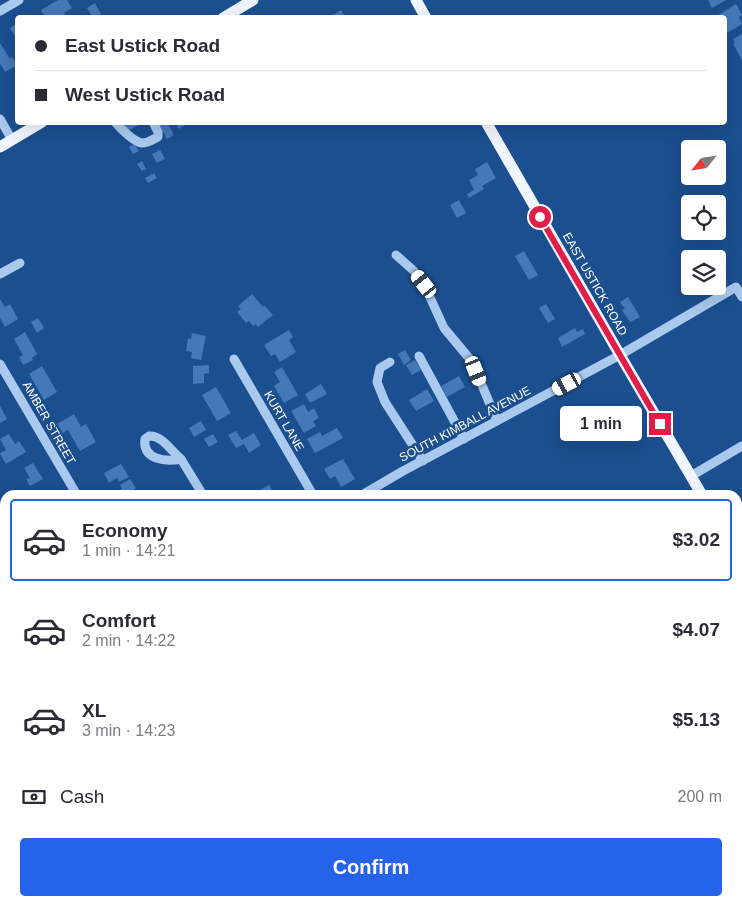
<!DOCTYPE html>
<html lang="en">
<head>
<meta charset="utf-8">
<style>
	:root { --surface:#fff; --page:#f2f2f3; --text:#2b2b33; --muted:#7c7c81; --line:#e1e1e2; --accent:#2563eb }
	body { margin:0; font-family:Helvetica,sans-serif; background:var(--page); color:var(--text); height:100vh; display:flex; flex-direction:column; font-size:19px; white-space:nowrap }
	* { box-sizing:border-box; margin:0 }
	p { font-size:16px; color:var(--muted) }
	.icon { flex:none; width:28px; height:28px; fill:none; stroke:currentColor; stroke-width:2; stroke-linecap:round; stroke-linejoin:round }
	.map { position:relative; flex:1; overflow:hidden }
	.panel { position:absolute; left:0px; top:490px; width:742px; height:416px; display:flex; flex-direction:column; background:var(--surface); border-radius:15px 15px 0 0; box-shadow:0 5px 20px #0002 }
	.panel>* { flex:none }
	.banner { position:absolute; left:15px; top:15px; width:712px; height:110px; border-radius:5px; box-shadow:0 5px 20px #0002; display:grid; align-content:center; height:110px; padding:0 20px; background:var(--surface) }
	.needle { width:32px; rotate:240deg }
	.buttons { position:absolute; left:681px; top:140px; display:grid; gap:10px }
	.buttons a { display:grid; place-items:center; width:45px; height:45px; border-radius:5px; background:var(--surface); box-shadow:0 5px 20px #0002; font-size:25px }
	.end { position:absolute; width:22px; height:22px; margin:-11px; border:6px solid #e11d48; background:#fff; box-shadow:0 0 0 2px #fff }
	.from { border-radius:50% }
	.bubble { position:absolute; height:35px; border-radius:5px; background:var(--surface); box-shadow:0 5px 20px #0002; font-size:16px; font-weight:700; line-height:35px; text-align:center }
	.car { position:absolute; width:15px; height:30px; margin:-15px -8px; border-radius:6px; box-shadow:0 0 4px 1px #0007; background:linear-gradient(#fff 24%,#345 0 40%,#fff 0 76%,#345 0 86%,#fff 0) }
	.banner b { display:flex; align-items:center; gap:18px; height:48px; font-size:19px }
	.banner b+b { border-top:1px solid var(--line) }
	.banner i { width:12px; height:12px; background:var(--text) }
	ul { padding:9px 0 0; list-style:none }
	li { display:flex; align-items:center; gap:15px; height:82px; margin:0 10px 8px; padding:0 10px; border:2px solid transparent; border-radius:5px }
	li div { flex:1 }
	li b { display:block; font-size:19px }
	li em { font-style:normal; font-weight:700 }
	li.on { border-color:var(--accent) }
	li>.icon { width:45px; height:45px; stroke-width:1.5 }
	.pay { display:flex; align-items:center; gap:12px; height:55px; padding:0 20px; font-size:19px }
	.pay p { margin-inline-start:auto }
	.cta { display:flex; gap:10px; margin-top:auto; padding:10px 20px }
	.cta a { flex:1; height:58px; border-radius:5px; background:var(--accent); color:#fff; font-size:20px; font-weight:700; line-height:58px; text-align:center }
	.map>svg:first-child { display:block }
	.lines { fill:none; stroke-linecap:round; stroke-linejoin:round }
	.canal { stroke:#3c6290; stroke-width:9 }
	.building { fill:#4478b7 }
	.path { stroke:#a9c9ee; stroke-width:1; stroke-dasharray:2.5 4; stroke-linecap:butt }
	.minor { stroke:#a9c9ee; stroke-width:9 }
	.major { stroke:#f0f6ff; stroke-width:11 }
	.route { stroke:#e11d48; stroke-width:6 }
	.labels { text-anchor:middle; stroke-width:5; stroke-linejoin:round; paint-order:stroke }
	.street-label { font-size:12px; fill:#fff; stroke:#1b4f8f }
</style>
</head>
<body>
<div class="map">
<svg width="742" height="906" viewBox="0 0 742 906">
	<rect width="100%" height="100%" fill="#1b4f8f"/>
	<g class="lines">
		<path class="canal" d="M 738,612 L 742,611
			M 386,901 L 387,906"/>
	</g>
	<path class="building" d="M 58,0 L 67,0 L 72,8 L 64,13 L 67,18 L 55,18 L 54,16 L 51,18 L 45,18 L 41,10 Z
		M 708,0 L 726,0 L 712,8 Z
		M 95,3 L 101,14 L 95,18 L 93,18 L 87,8 Z
		M 736,4 L 742,15 L 739,17 L 742,24 L 727,33 L 725,29 L 725,18 L 714,18 Z
		M 341,10 L 346,18 L 328,18 Z
		M 18,23 L 18,37 L 16,38 L 10,28 Z
		M 742,34 L 742,60 L 733,44 L 735,43 L 733,39 Z
		M 0,43 L 10,59 L 12,57 L 17,65 L 5,72 L 0,63 Z
		M 122,122 L 143,122 L 127,132 Z
		M 158,122 L 167,122 L 174,135 L 167,139 Z
		M 175,122 L 184,122 L 185,125 L 179,129 Z
		M 134,144 L 139,151 L 133,154 L 129,147 Z
		M 160,150 L 165,159 L 157,163 L 152,154 Z
		M 142,161 L 146,169 L 142,171 L 137,164 Z
		M 487,162 L 496,178 L 482,186 L 484,189 L 469,198 L 467,194 L 474,190 L 469,180 L 478,175 L 475,169 Z
		M 154,173 L 157,178 L 148,183 L 145,178 Z
		M 459,200 L 466,213 L 457,218 L 450,205 Z
		M 524,251 L 538,275 L 529,280 L 515,256 Z
		M 252,294 L 263,307 L 265,306 L 273,315 L 258,327 L 255,324 L 253,326 L 249,321 L 246,323 L 237,312 L 241,309 L 238,306 Z
		M 628,297 L 640,317 L 630,322 L 622,310 L 625,309 L 620,302 Z
		M 0,299 L 5,307 L 10,304 L 18,319 L 5,327 L 0,318 Z
		M 546,304 L 555,319 L 548,323 L 539,308 Z
		M 38,318 L 44,328 L 37,333 L 31,322 Z
		M 575,328 L 577,332 L 583,329 L 585,334 L 562,347 L 558,338 Z
		M 289,330 L 293,337 L 289,340 L 296,352 L 280,362 L 275,354 L 271,356 L 264,345 Z
		M 25,332 L 37,354 L 32,358 L 33,360 L 23,365 L 19,357 L 23,355 L 14,339 Z
		M 192,333 L 206,336 L 201,360 L 191,358 L 192,352 L 186,351 L 188,338 L 191,339 Z
		M 405,350 L 411,360 L 404,365 L 398,354 Z
		M 415,360 L 421,370 L 412,375 L 406,365 Z
		M 209,365 L 209,373 L 204,374 L 204,383 L 193,384 L 193,366 Z
		M 42,366 L 57,392 L 44,400 L 29,374 Z
		M 282,367 L 298,395 L 284,403 L 274,386 L 280,382 L 274,372 Z
		M 459,376 L 465,387 L 447,397 L 441,386 Z
		M 321,384 L 327,394 L 310,403 L 305,394 Z
		M 216,387 L 231,413 L 217,421 L 202,395 Z
		M 427,389 L 434,401 L 416,411 L 409,400 Z
		M 304,404 L 308,412 L 314,408 L 319,418 L 313,421 L 316,426 L 304,433 L 291,411 Z
		M 0,406 L 7,419 L 0,423 Z
		M 74,414 L 81,427 L 86,424 L 96,442 L 80,451 L 68,430 L 57,436 L 52,427 Z
		M 201,421 L 206,430 L 194,437 L 189,428 Z
		M 337,428 L 343,438 L 315,453 L 307,439 L 320,432 L 322,436 Z
		M 236,431 L 242,440 L 254,433 L 261,445 L 249,453 L 244,444 L 236,448 L 228,435 Z
		M 9,434 L 15,444 L 19,441 L 26,452 L 6,464 L 0,454 L 0,453 L 6,450 L 0,439 Z
		M 213,434 L 218,442 L 209,447 L 204,439 Z
		M 343,459 L 355,479 L 341,487 L 335,476 L 330,479 L 324,469 Z
		M 33,463 L 43,479 L 30,486 L 26,479 L 30,478 L 24,468 Z
		M 121,464 L 129,477 L 119,482 L 117,478 L 109,483 L 104,473 Z
		M 130,479 L 136,488 L 133,490 L 135,494 L 133,495 L 112,495 L 122,489 L 120,485 Z
		M 269,485 L 275,495 L 252,495 Z
		M 3,524 L 5,528 L 5,558 L 3,559 L 0,553 L 0,526 Z
		M 740,644 L 742,645 L 742,669 L 738,666 L 738,648 Z
		M 4,653 L 5,675 L 1,677 L 0,675 L 0,656 Z
		M 0,732 L 5,740 L 5,749 L 1,743 L 0,744 Z
		M 742,877 L 742,895 L 738,898 L 738,880 Z
		M 111,901 L 126,901 L 127,903 L 122,906 L 114,906 Z
		M 189,901 L 219,901 L 221,905 L 219,906 L 192,906 Z
		M 254,901 L 258,901 L 261,906 L 246,906 Z
		M 270,901 L 298,901 L 290,906 L 287,906 L 286,904 L 283,906 L 273,906 Z
		M 341,901 L 356,901 L 358,906 L 343,906 Z
		M 412,901 L 433,901 L 435,906 L 416,906 L 415,903 L 413,904 Z
		M 546,901 L 557,901 L 559,906 L 544,906 L 542,903 Z
		M 568,901 L 590,901 L 582,906 L 571,906 Z
		M 717,901 L 726,901 L 729,906 L 720,906 Z"/>
	<g class="lines">
		<path class="path" d="M 738,632 L 742,620
			M 399,901 L 400,906"/>
		<path class="minor" d="M 0,11 L 19,0
			M 0,119 L 12,140
			M 115,122 C 121,129 134,142 142,143 C 148,143 154,139 158,137 L 158,132 L 153,122
			M 396,255 L 414,271 L 424,284 L 444,328 L 469,358 L 476,371 L 497,421
			M 0,274 L 20,263
			M 419,356 L 464,439
			M 234,359 L 313,495
			M 390,362 L 380,368 L 377,382 L 385,402 L 423,461
			M 0,364 L 77,495
			M 149,436 C 162,435 171,451 181,459 C 166,462 142,460 145,439 Z
			M 181,459 L 203,495
			M 691,476 L 742,446
			M 362,495 L 403,471 L 620,355 L 736,287 L 742,297
			M 0,598 L 5,607
			M 738,692 L 742,694
			M 0,704 L 5,701
			M 738,771 L 742,768
			M 738,812 L 742,820
			M 0,826 L 5,823
			M 738,849 L 742,846
			M 0,884 L 5,892
			M 11,901 L 13,906
			M 459,901 L 461,906
			M 143,906 L 147,901
			M 312,906 L 317,903
			M 475,906 L 497,901
			M 643,906 L 650,901"/>
		<path class="major" d="M 416,0 L 426,18
			M 223,18 L 253,0
			M 486,122 L 620,355 L 702,495
			M 0,147 L 42,122
			M 738,556 L 742,563"/>
	</g>
	<g class="lines">
		<path class="route" d="M 540,217 L 660,424"/>
	</g>
	<g class="labels">
		<g class="street-label">
			<text transform="translate(595 284) rotate(60)" y="4">EAST USTICK ROAD</text>
			<text transform="translate(284 421) rotate(60)" y="4">KURT LANE</text>
			<text transform="translate(49 423) rotate(60)" y="4">AMBER STREET</text>
			<text transform="translate(465 424) rotate(-28)" y="4">SOUTH KIMBALL AVENUE</text>
		</g>
	</g>
</svg>
<div class="buttons">
<a><svg class="needle" viewBox="-14 -14 28 28"><path d="M0-13l5 13h-10z" fill="#e53935"/><path d="M0 13l5-13h-10z" fill="#7c7c81"/></svg></a>
<a><svg class="icon" aria-label="locate" viewBox="0 0 24 24"><circle cx="12" cy="12" r="6"/><path d="M12 2v4M12 18v4M2 12h4M18 12h4"/></svg></a>
<a><svg class="icon" aria-label="layers" viewBox="0 0 24 24"><path d="M12 4l9 5-9 5-9-5zM3 14l9 5 9-5"/></svg></a>
</div>
<i class="end from" style="left:540px;top:217px"></i>
<i class="end" style="left:660px;top:424px"></i>
<div class="bubble" style="left:560px;top:406px;width:82px">1 min</div>
<i class="car" style="left:424px;top:284px;rotate:322deg"></i>
<i class="car" style="left:476px;top:371px;rotate:158deg"></i>
<i class="car" style="left:567px;top:384px;rotate:242deg"></i>
<div class="banner">
<b><i class="from"></i>East Ustick Road</b>
<b><i></i>West Ustick Road</b>
</div>
<section class="panel">
<ul>
<li class="on"><svg class="icon" aria-label="car" viewBox="0 0 24 24"><path d="M5 17H2v-5l4-1 3-4h7l3 4 3 1v5h-3M9 17h6M6 11h13"/><circle cx="7" cy="17" r="2"/><circle cx="17" cy="17" r="2"/></svg><div><b>Economy</b><p>1 min · 14:21</p></div><em>$3.02</em></li>
<li><svg class="icon" aria-label="car" viewBox="0 0 24 24"><path d="M5 17H2v-5l4-1 3-4h7l3 4 3 1v5h-3M9 17h6M6 11h13"/><circle cx="7" cy="17" r="2"/><circle cx="17" cy="17" r="2"/></svg><div><b>Comfort</b><p>2 min · 14:22</p></div><em>$4.07</em></li>
<li><svg class="icon" aria-label="car" viewBox="0 0 24 24"><path d="M5 17H2v-5l4-1 3-4h7l3 4 3 1v5h-3M9 17h6M6 11h13"/><circle cx="7" cy="17" r="2"/><circle cx="17" cy="17" r="2"/></svg><div><b>XL</b><p>3 min · 14:23</p></div><em>$5.13</em></li>
</ul>
<div class="pay"><svg class="icon" aria-label="cash" viewBox="0 0 24 24"><path d="M3 7h18v10H3z"/><circle cx="12" cy="12" r="2"/></svg>Cash<p>200 m</p></div>
<div class="cta"><a>Confirm</a></div>
</section>
</div>
</body>
</html>
